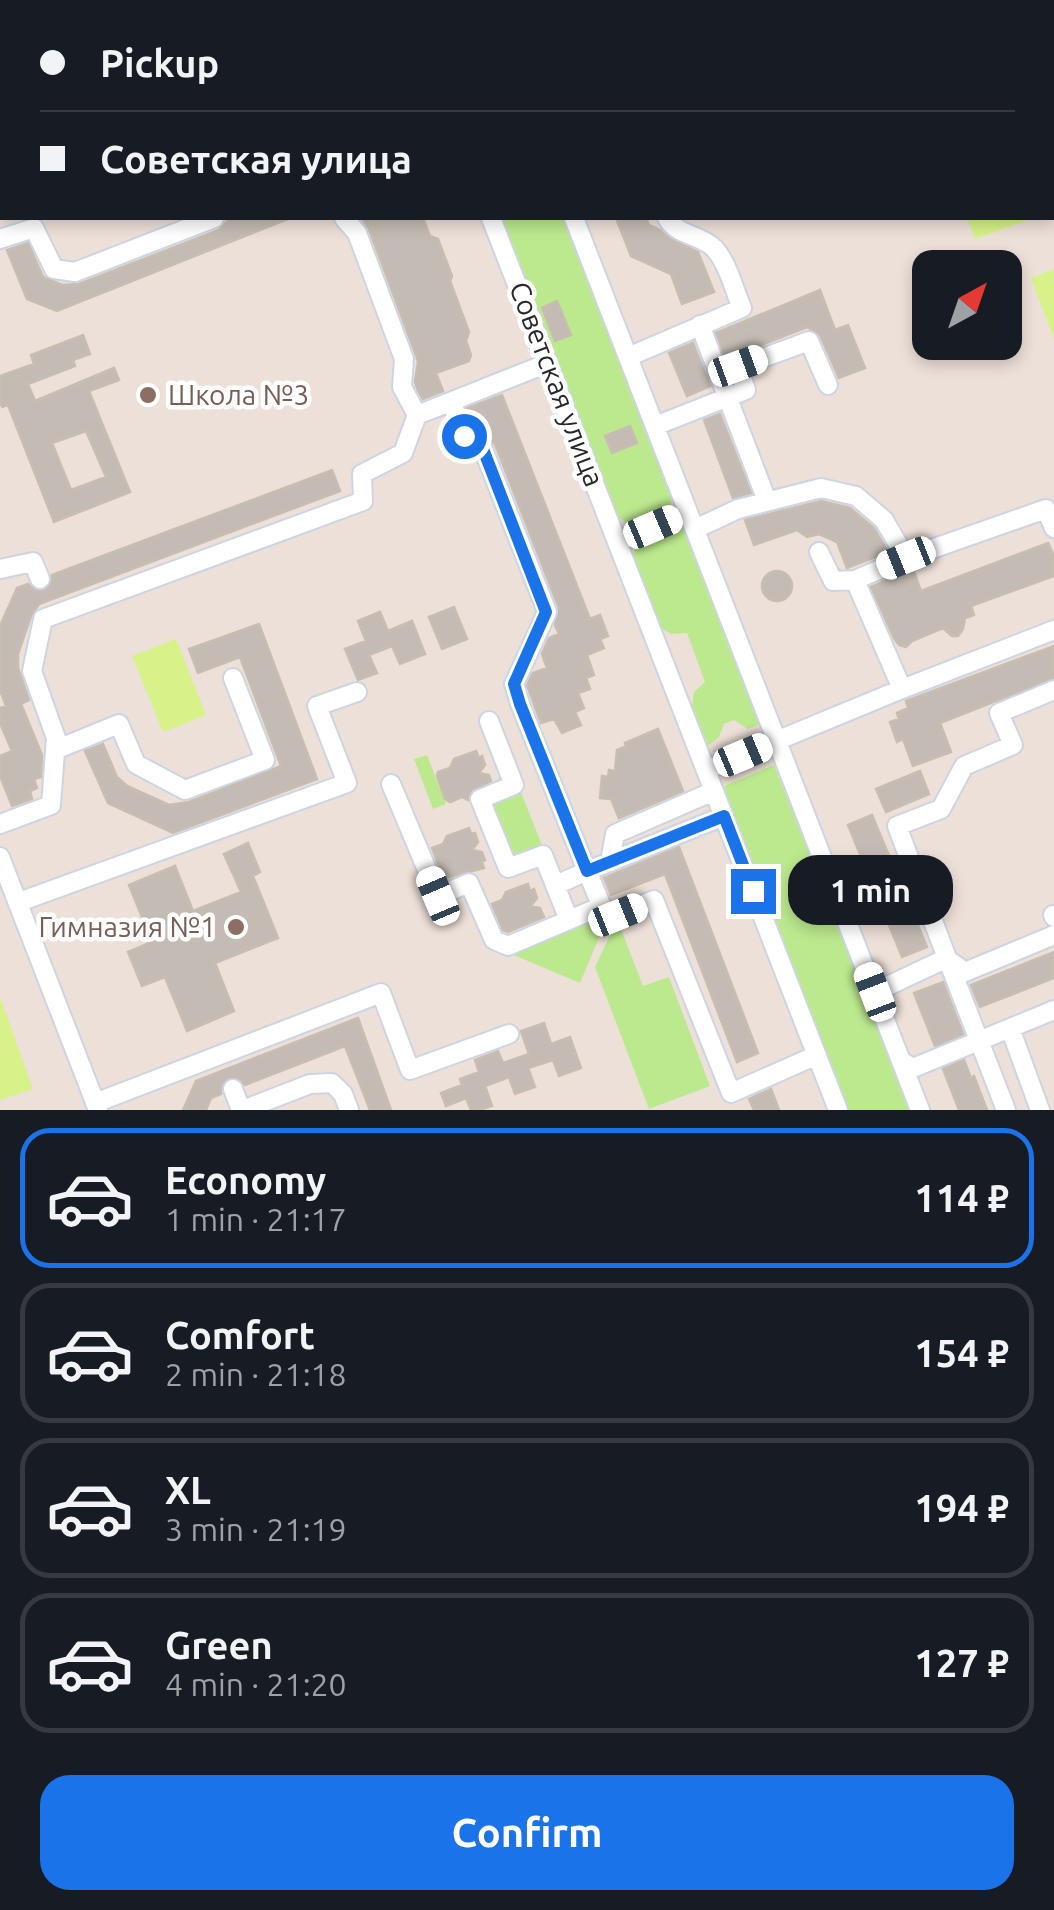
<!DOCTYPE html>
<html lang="en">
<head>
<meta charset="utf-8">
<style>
	:root { --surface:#171b24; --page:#20242c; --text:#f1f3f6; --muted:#9ea1a6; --line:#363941; --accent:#1a73e8 }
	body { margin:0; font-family:Ubuntu,sans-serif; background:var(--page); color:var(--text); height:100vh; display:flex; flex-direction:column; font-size:38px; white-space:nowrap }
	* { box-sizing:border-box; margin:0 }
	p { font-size:32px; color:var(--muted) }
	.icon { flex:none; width:55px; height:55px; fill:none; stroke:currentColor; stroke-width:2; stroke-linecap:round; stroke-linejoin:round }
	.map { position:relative; height:1110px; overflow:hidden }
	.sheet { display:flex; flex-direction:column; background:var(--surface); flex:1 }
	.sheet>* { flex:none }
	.hud { position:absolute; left:0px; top:0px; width:1055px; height:220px; box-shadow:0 5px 15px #0003; display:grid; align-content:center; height:220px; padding:0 40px; background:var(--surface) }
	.needle { width:65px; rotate:40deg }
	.buttons { position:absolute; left:912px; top:250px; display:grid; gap:20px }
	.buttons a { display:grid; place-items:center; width:110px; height:110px; border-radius:20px; background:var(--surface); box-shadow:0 5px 15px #0003; font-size:50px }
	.end { position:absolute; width:45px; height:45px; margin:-22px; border:12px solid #1a73e8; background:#fff; box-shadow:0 0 0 5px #fff }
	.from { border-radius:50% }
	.bubble { position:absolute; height:70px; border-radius:30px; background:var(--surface); box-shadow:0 5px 15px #0003; font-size:32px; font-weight:700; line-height:70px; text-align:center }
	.car { position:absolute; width:30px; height:60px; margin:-30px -15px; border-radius:12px; box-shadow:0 0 8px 2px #0007; background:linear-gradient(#fff 24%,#345 0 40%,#fff 0 76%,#345 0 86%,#fff 0) }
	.hud b { display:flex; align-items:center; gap:35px; height:95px; font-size:38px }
	.hud b+b { border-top:2px solid var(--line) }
	.hud i { width:25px; height:25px; background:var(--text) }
	ul { padding:18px 0 0; list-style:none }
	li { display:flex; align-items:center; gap:30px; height:140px; margin:0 20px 15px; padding:0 20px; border:5px solid var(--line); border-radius:30px }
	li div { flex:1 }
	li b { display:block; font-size:38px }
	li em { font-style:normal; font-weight:700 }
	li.on { border-color:var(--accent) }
	li>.icon { width:90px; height:90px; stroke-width:1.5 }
	.primary-button { display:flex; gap:20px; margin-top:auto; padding:20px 40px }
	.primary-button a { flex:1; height:115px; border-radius:30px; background:var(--accent); color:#fff; font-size:40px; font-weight:700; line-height:115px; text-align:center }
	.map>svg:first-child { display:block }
	.green { fill:#bce98e }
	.pitch { fill:#d6f289 }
	.building { fill:#c4bcb4; stroke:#c8bdb2; stroke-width:2.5; fill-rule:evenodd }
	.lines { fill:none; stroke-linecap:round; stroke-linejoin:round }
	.minor-tunnel { stroke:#c6bbb5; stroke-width:18; stroke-dasharray:18 9; stroke-linecap:butt }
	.minor-casing { stroke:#cdd5e3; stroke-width:22 }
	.minor { stroke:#fff; stroke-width:18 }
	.route { stroke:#1a73e8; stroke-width:12 }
	.education-dot { fill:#8d6e63; stroke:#fff; stroke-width:4 }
	.labels { text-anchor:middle; stroke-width:9; stroke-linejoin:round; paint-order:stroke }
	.street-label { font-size:28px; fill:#282828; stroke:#fff }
	.education-label { font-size:28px; fill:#785e54; stroke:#fff; text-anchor:start }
</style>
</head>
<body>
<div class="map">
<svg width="1054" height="1110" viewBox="0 0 1054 1110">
	<rect width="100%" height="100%" fill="#ede0d8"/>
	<path class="green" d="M 502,218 L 566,218 L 673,496 L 671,504 L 668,508 L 630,524 L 618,518 Z
		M 676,527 L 682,527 L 686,531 L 760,724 L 748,729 L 734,720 L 724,724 L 719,737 L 708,746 L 692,706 L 694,692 L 705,682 L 687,633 L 671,634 L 658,626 L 632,557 C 636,538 660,534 676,527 Z
		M 427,755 L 446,804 L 433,809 L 414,759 Z
		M 774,765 L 912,1110 L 848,1110 L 722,787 Z
		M 520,790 L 542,845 L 512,857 L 490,802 Z
		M 599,916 L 603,928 L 580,983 L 509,953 Z
		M 621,929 L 643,986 L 669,977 L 710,1086 L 649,1109 L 595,967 L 611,933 Z"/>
	<path class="pitch" d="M 967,218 L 1034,218 L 975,239 Z
		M 1054,269 L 1054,339 L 1031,278 Z
		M 176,639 L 206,715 L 163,732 L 132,656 Z
		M 0,997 L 33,1089 L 0,1100 Z"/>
	<path class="building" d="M 230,218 L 290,218 L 57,311 L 27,299 L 7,250 L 28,243 L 43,277 L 62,285 L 79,284 L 219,230 Z
		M 362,218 L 423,218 L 430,236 L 438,239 L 452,276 L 450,281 L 469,332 L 466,341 L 471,355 L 469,361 L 436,373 L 443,391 L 423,399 L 418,391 L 415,382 L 418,362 L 416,355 L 369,229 Z
		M 616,218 L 646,218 L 649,225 L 660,230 L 670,239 L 698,252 L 714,292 L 682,304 L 671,274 L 631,256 Z
		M 820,290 L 835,330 L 848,325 L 865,368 L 839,378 L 820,335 L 807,327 L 726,359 L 716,333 Z
		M 557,301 L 571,335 L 555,341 L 542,308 Z
		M 83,335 L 90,354 L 73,360 L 75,366 L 28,384 L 35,401 L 114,368 L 119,380 L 89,391 L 130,492 L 54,522 L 8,405 L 2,407 L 0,400 L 0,376 L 34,364 L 31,355 ZM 86,431 L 106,477 L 71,490 L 52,443 Z
		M 693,343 L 710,386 L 687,396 L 669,353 Z
		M 502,395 L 590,619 L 600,615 L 608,636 L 600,639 L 604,648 L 587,655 L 594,675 L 586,678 L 590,689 L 578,693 L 584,708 L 575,712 L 581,725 L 562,733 L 554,719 L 541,723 L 527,685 L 533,673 L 547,668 L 542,654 L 549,638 L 559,634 L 555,625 L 559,608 L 495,444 L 474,428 L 467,408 Z
		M 720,414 L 751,493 L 733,498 L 704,420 Z
		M 630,426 L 637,443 L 612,453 L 605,436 Z
		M 332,470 L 340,491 L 39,604 L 31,616 L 18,654 L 18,668 L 29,700 L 21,704 L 42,755 L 41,777 L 34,779 L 37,788 L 30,791 L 32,799 L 12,806 L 0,776 L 0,756 L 12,751 L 0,723 L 0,708 L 6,706 L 0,690 L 0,626 L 17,588 L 28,584 L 33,589 L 44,591 L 50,586 L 52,575 Z
		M 821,501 L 850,508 L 874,528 L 888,552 L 847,568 L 837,542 L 819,534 L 807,537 L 797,530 L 754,545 L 745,520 Z
		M 1048,543 L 1054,556 L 1054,576 L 971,606 L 974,615 L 965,618 L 963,629 L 958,636 L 952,636 L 943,628 L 912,641 L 906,647 L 899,645 L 894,638 L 871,587 L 913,569 L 921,591 Z
		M762 586a15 15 0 1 1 30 0a15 15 0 1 1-30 0Z
		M 454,607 L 467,639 L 442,649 L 429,617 Z
		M 380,612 L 388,631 L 412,621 L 425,654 L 400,664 L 392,646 L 369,655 L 377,673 L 358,680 L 345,649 L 366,641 L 358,621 Z
		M 259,624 L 317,779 L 173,833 L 108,803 L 85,751 L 103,744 L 117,777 L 127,786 L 169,805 L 189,802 L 281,766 L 240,657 L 198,673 L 189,649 Z
		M 1054,646 L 1054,678 L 940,723 L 951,752 L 913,766 L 903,739 L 897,742 L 890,722 L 899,719 L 897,713 L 908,708 L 906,701 Z
		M 658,729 L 683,791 L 619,818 L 611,799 L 600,798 L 602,776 L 608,777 L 609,770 L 615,771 L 617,750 L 626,746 L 625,743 Z
		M 476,751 L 479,758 L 482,756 L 485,765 L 479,773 L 489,775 L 491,781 L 471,791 L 468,800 L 462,797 L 450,802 L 445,799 L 437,776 L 438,772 L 450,768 L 454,759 Z
		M 920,771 L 929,794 L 886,812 L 876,789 Z
		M 872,815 L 927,947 L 902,957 L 848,825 Z
		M 469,828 L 471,834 L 475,833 L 478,842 L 472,850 L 482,852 L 485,860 L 482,862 L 484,868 L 444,878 L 432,848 L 443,844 L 447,836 Z
		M 248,843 L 260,872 L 253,876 L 278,938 L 215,963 L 234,1011 L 187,1031 L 165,977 L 142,986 L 128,952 L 152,942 L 129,885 L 175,866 L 193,911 L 241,892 L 224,854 Z
		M 679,847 L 758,1053 L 737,1062 L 665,874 L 611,895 L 604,878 Z
		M 528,884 L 530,891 L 534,889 L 537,898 L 531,906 L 540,908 L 544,917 L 508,932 L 503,930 L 492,904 L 502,900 L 506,892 Z
		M 1054,952 L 1054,978 L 980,1007 L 971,985 Z
		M 943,982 L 963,1034 L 935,1046 L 914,993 Z
		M 358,1018 L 391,1110 L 370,1110 L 345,1046 L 245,1085 L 236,1077 L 228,1078 L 221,1086 L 221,1094 L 211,1098 L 206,1110 L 183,1110 L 196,1081 Z
		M 544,1023 L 551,1044 L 570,1037 L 581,1068 L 559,1076 L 553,1060 L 528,1068 L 535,1087 L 515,1094 L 509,1077 L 485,1086 L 492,1106 L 480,1110 L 471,1110 L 466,1098 L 446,1106 L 441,1093 L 462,1085 L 460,1079 L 479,1072 L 475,1060 L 498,1051 L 503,1063 L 529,1054 L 521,1031 Z
		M 964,1060 L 971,1078 L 974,1076 L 987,1110 L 959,1110 L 943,1069 Z
		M 771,1089 L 779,1110 L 754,1110 L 749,1099 Z"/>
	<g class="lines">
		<path class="minor-tunnel" d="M 40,579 L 48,600
			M 224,1070 L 233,1089"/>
		<defs>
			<path id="minor" d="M 305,0 L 306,2
				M 407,0 L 408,2
				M 489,0 L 490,2
				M 622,0 L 624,2
				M 36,2 L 41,0
				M 0,158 L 2,153
				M 344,218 L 357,233 L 404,359 L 402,387 L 417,415 L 548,363
				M 491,218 L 838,1110
				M 574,218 L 920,1110
				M 0,239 L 34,228 L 54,269 L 75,272 L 214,218
				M 700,325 L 767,501
				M 628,357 L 742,308 C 734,290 728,263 714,248 C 700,234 677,236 667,218
				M 452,403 L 464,436 L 483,449 L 547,612 L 514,684 L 520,704 L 587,871 L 724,816
				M 655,426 L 746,390 L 738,367 L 809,341 L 828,385
				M 695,529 L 738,509 L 821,488 L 856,496 L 884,520 L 906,558 L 855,580
				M 619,542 L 688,512
				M 819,552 L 833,581 L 855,580 L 902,689
				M 906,558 L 1046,509 L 1054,528
				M 0,569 L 33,562 L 40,579
				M 489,721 L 514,785 L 480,799 L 508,868 L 543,855 L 569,920 L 602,906
				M 55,750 L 119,724 L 136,764 L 185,790 L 265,760 L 233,678
				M 706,770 L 902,689 L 1054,630
				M 391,784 L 438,896 L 469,883 L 494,940 L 508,946 L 569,920
				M 0,824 L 51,805 L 56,738 L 32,671 L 43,619 L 363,501 L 362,474 L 403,453 L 417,415
				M 0,857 L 98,1110
				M 610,862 L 615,834 L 714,791
				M 556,885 L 587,871 L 607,919 L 654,900 L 731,1093 L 817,1055
				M 19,902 L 347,783 L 317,706 L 357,692
				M 1053,915 L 1054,917
				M 947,958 L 1006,1110
				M 947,959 L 965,972 L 1054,935
				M 875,992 L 947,958 L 897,826 L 941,809 L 964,766 L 1013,745 L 999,713 L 1054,690
				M 1010,1028 L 1040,1110
				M 901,1061 L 913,1068 L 1054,1010
				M 233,1089 L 241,1110
				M 95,1103 L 381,993 L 410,1070 L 509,1034
				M 243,1110 L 310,1084 L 332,1083 L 343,1094 L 349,1110"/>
		</defs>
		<use href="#minor" class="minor-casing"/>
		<use href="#minor" class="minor"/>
	</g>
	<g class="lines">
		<path class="route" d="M 464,436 L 483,449 L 546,612 L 514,684 L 520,704 L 587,871 L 724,816 L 753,891"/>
	</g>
	<g class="education-dot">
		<circle cx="148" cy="395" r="10"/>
		<circle cx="236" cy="927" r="10"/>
	</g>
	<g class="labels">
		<g class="street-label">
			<text transform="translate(557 384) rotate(69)" y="10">Советская улица</text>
		</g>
		<g class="education-label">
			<text x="168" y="405">Школа №3</text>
			<text x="216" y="937" text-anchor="end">Гимназия №1</text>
		</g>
	</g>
</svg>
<div class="buttons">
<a><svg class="needle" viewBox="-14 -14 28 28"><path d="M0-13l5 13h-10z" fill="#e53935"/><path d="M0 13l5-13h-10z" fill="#9ea1a6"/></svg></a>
</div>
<i class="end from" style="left:464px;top:436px"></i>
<i class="end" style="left:753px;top:891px"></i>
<div class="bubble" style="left:788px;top:855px;width:165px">1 min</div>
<i class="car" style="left:738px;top:366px;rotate:70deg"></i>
<i class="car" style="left:653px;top:527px;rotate:67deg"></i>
<i class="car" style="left:906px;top:558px;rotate:248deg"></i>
<i class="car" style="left:743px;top:755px;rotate:67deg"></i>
<i class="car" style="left:438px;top:896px;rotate:337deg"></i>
<i class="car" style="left:618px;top:915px;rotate:68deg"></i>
<i class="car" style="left:875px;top:992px;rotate:339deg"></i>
<div class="hud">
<b><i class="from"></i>Pickup</b>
<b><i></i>Советская улица</b>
</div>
</div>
<section class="sheet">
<ul>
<li class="on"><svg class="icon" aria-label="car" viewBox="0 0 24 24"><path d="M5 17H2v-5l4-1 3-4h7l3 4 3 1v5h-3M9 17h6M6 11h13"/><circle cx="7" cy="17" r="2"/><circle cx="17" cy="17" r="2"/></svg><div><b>Economy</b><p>1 min · 21:17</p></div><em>114 ₽</em></li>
<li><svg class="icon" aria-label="car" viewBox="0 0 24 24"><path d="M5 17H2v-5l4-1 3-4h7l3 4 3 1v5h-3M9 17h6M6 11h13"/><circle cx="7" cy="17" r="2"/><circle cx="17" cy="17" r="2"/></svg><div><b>Comfort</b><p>2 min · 21:18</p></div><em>154 ₽</em></li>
<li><svg class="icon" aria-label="car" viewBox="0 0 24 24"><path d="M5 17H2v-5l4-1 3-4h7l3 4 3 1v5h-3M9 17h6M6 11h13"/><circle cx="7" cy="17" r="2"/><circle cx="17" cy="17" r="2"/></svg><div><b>XL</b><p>3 min · 21:19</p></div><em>194 ₽</em></li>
<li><svg class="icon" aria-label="car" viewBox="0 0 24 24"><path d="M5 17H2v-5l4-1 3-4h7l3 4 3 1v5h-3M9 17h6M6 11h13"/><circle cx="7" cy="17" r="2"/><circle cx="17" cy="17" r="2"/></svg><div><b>Green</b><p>4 min · 21:20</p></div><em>127 ₽</em></li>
</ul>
<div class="primary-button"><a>Confirm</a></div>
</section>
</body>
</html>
